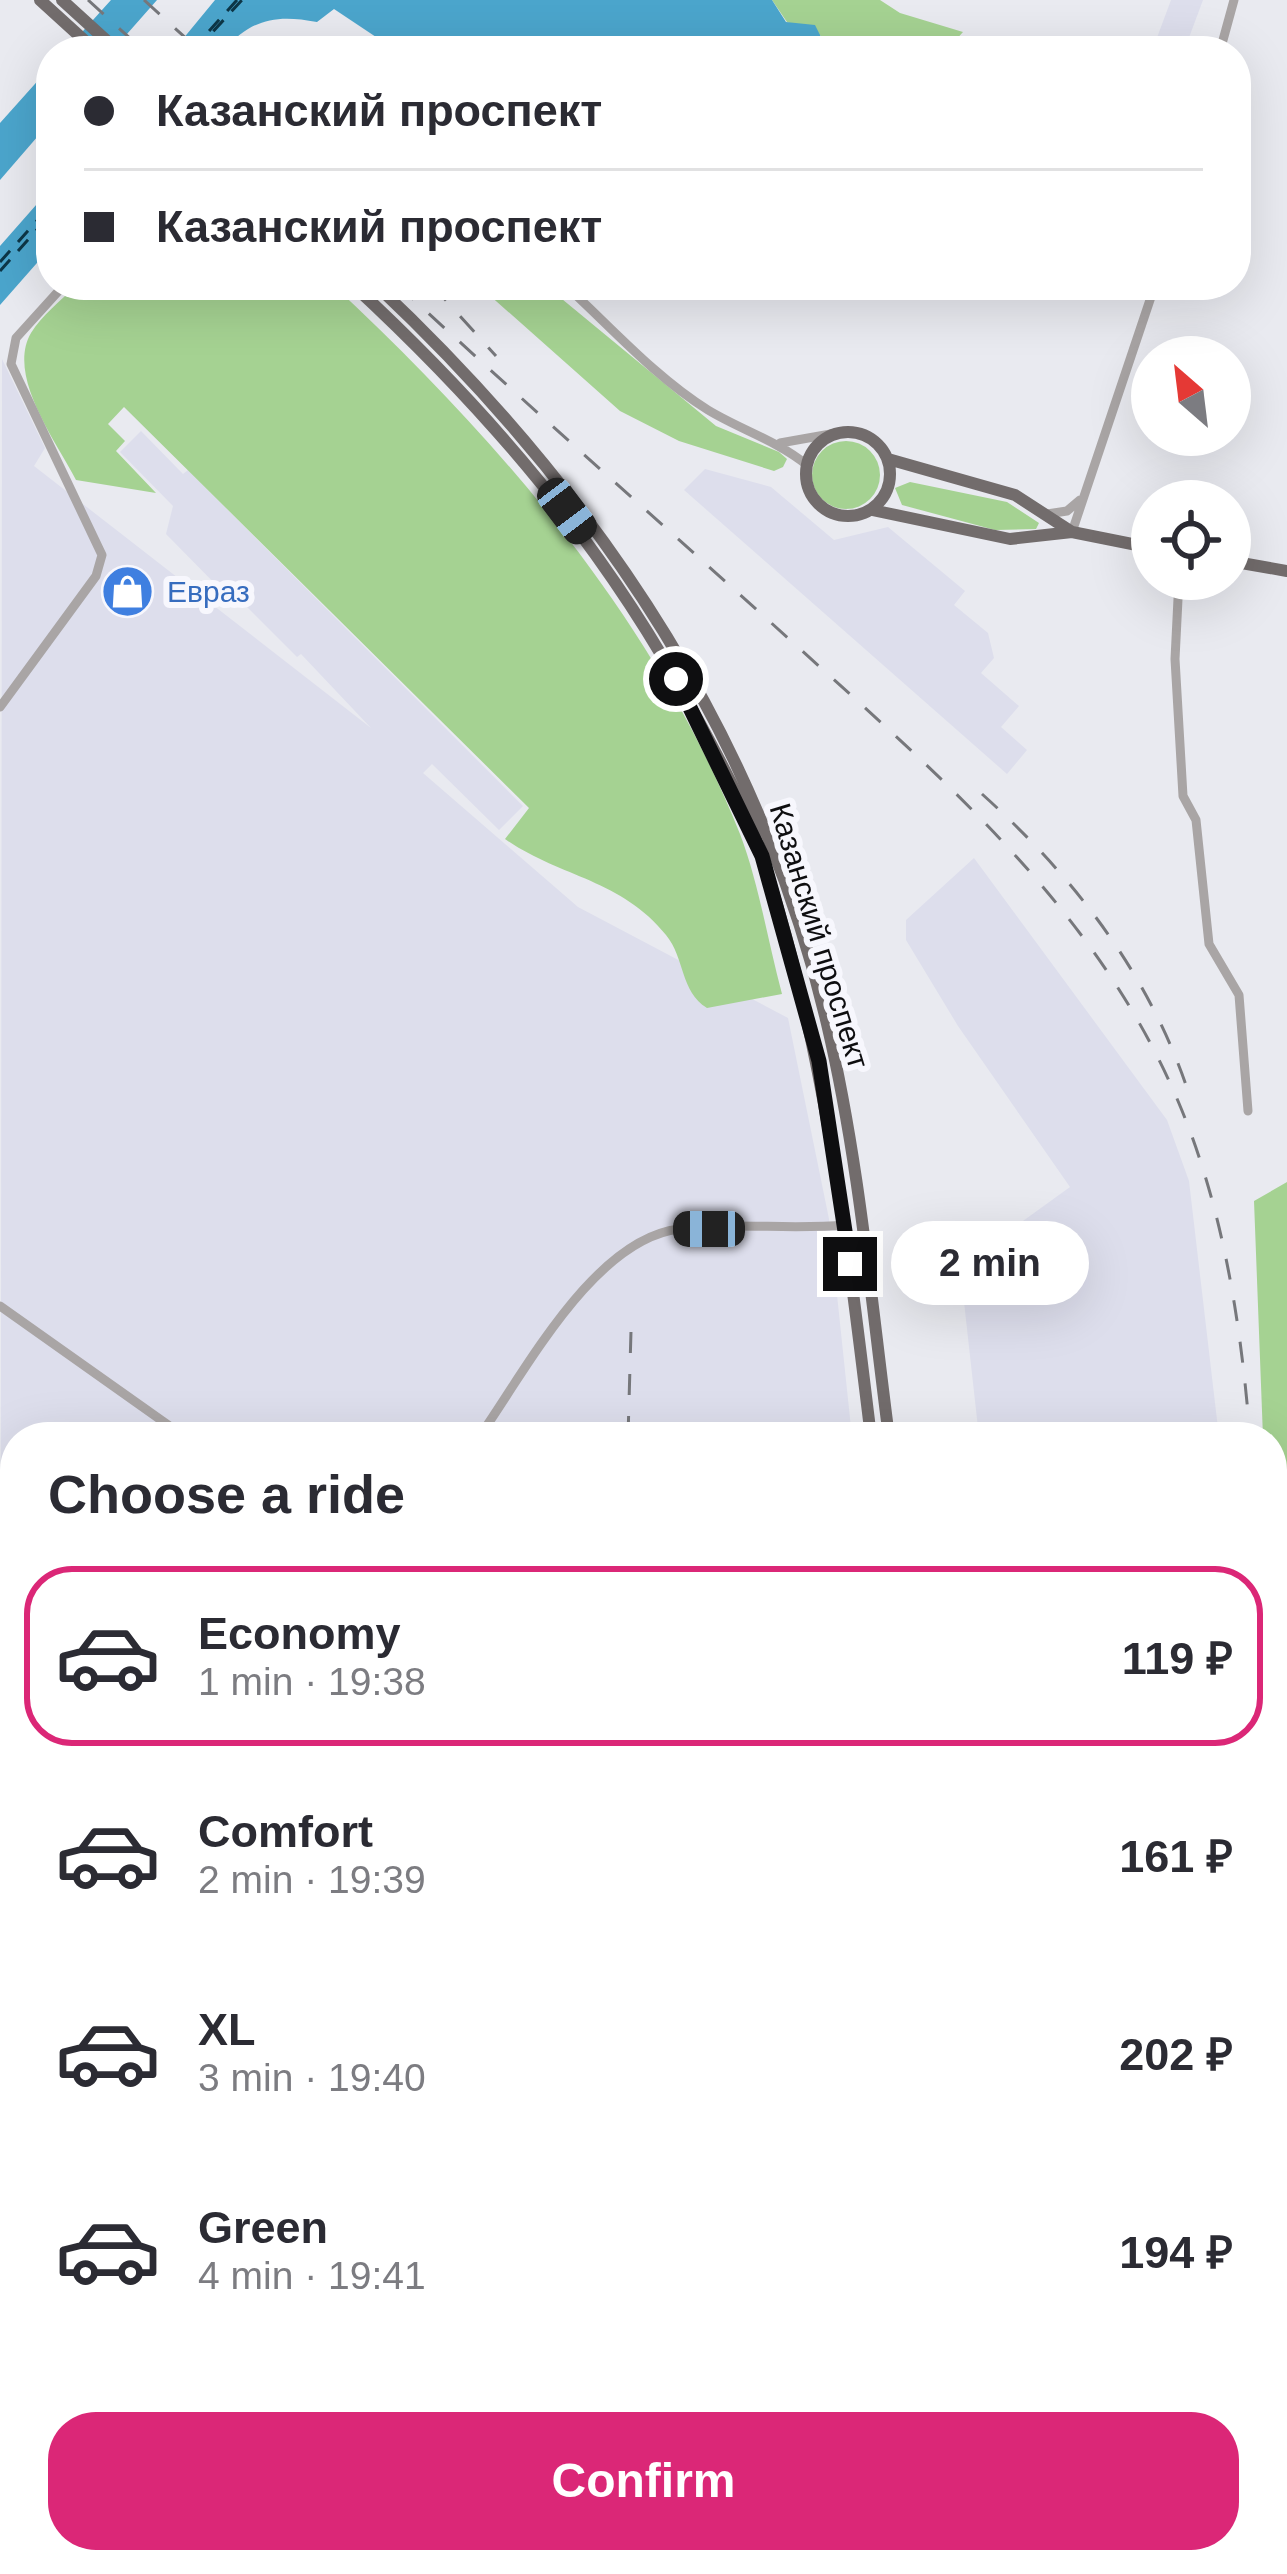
<!DOCTYPE html>
<html lang="en">
<head>
<meta charset="utf-8">
<style>
	:root { --surface:#fff; --page:#f7f7f7; --text:#2b2b33; --muted:#7c7c81; --line:#e1e1e2; --accent:#db2777 }
	body { margin:0; font-family:Helvetica,sans-serif; background:var(--page); color:var(--text); height:100vh; display:flex; flex-direction:column; font-size:45px; white-space:nowrap }
	* { box-sizing:border-box; margin:0 }
	p { font-size:39px; color:var(--muted) }
	.icon { flex:none; width:66px; height:66px; fill:none; stroke:currentColor; stroke-width:2; stroke-linecap:round; stroke-linejoin:round }
	.map { position:relative; flex:1; overflow:hidden }
	.side { position:absolute; left:0px; top:1422px; width:1287px; height:1152px; display:flex; flex-direction:column; background:var(--surface); border-radius:48px 48px 0 0; box-shadow:0 12px 48px #0002 }
	.side>* { flex:none }
	.guide { position:absolute; left:36px; top:36px; width:1215px; height:264px; border-radius:48px; box-shadow:0 12px 48px #0002; display:grid; align-content:center; height:264px; padding:0 48px; background:var(--surface) }
	.needle { width:78px; rotate:332deg }
	.buttons { position:absolute; left:1131px; top:336px; display:grid; gap:24px }
	.buttons a { display:grid; place-items:center; width:120px; height:120px; border-radius:50%; background:var(--surface); box-shadow:0 12px 48px #0002; font-size:60px }
	.end { position:absolute; width:54px; height:54px; margin:-27px; border:15px solid #0e0e10; background:#fff; box-shadow:0 0 0 6px #fff }
	.from { border-radius:50% }
	.bubble { position:absolute; height:84px; border-radius:42px; background:var(--surface); box-shadow:0 12px 48px #0002; font-size:39px; font-weight:600; line-height:84px; text-align:center }
	.car { position:absolute; width:36px; height:72px; margin:-36px -18px; border-radius:15px; box-shadow:0 0 9px 3px #0007; background:linear-gradient(#222 24%,#8ab4d8 0 40%,#222 0 76%,#8ab4d8 0 86%,#222 0) }
	.guide b { display:flex; align-items:center; gap:42px; height:114px; font-size:45px }
	.guide b+b { border-top:3px solid var(--line) }
	.guide i { width:30px; height:30px; background:var(--text) }
	ul { padding:0; list-style:none }
	li { display:flex; align-items:center; gap:36px; height:180px; margin:0 24px 18px; padding:0 24px; border:6px solid transparent; border-radius:48px }
	li div { flex:1 }
	li b { display:block; font-size:45px }
	li em { font-style:normal; font-weight:600 }
	li.selected { border-color:var(--accent) }
	li>.icon { width:108px; height:108px; stroke-width:1.5 }
	h2 { padding:0 48px; font-size:54px; line-height:144px }
	.cta { display:flex; gap:24px; margin-top:auto; padding:24px 48px }
	.cta a { flex:1; height:138px; border-radius:48px; background:var(--accent); color:#fff; font-size:48px; font-weight:600; line-height:138px; text-align:center }
	.map>svg:first-child { display:block }
	.built { fill:#dddeec }
	.green { fill:#a5d292 }
	.water { fill:#4ba5cc }
	.lines { fill:none; stroke-linecap:round; stroke-linejoin:round }
	.ferry { stroke:#0d3647; stroke-width:3; stroke-dasharray:15 12; stroke-linecap:butt }
	.minor { stroke:#a9a5a5; stroke-width:9 }
	.major { stroke:#726c6c; stroke-width:12 }
	.rail { stroke:#76777b; stroke-width:3; stroke-dasharray:21 21; stroke-linecap:butt }
	.route { stroke:#0e0e10; stroke-width:15 }
	.labels { text-anchor:middle; stroke-width:12; stroke-linejoin:round; paint-order:stroke }
	.shop-label { font-size:30px; fill:#366cbe; stroke:#f7f7fd; text-anchor:start }
	.street-label { font-size:30px; fill:#0e0e10; stroke:#f7f7fd }
</style>
</head>
<body>
<div class="map">
<svg width="1287" height="2574" viewBox="0 0 1287 2574">
	<rect width="100%" height="100%" fill="#e9eaf0"/>
	<path class="built" d="M 1171,0 L 1203,0 L 1184,51 L 1155,43 Z
		M 2,359 L 45,448 L 34,466 L 371,728 L 301,654 L 297,657 L 233,593 L 227,596 L 166,534 L 173,506 L 120,452 L 141,431 L 183,474 L 188,470 L 523,806 L 499,830 L 432,764 L 423,773 L 578,907 L 788,1018 L 829,1219 L 852,1437 L 15,1437 L 15,2277 L 0,2282 Z
		M 705,469 L 771,487 L 834,540 L 888,527 L 965,591 L 954,605 L 988,633 L 994,658 L 981,673 L 1019,706 L 1001,727 L 1027,750 L 1007,774 L 684,490 Z
		M 974,858 L 1167,1120 L 1189,1181 L 1219,1437 L 979,1437 L 964,1302 L 991,1297 L 984,1249 L 1070,1187 L 958,1026 L 906,940 L 906,920 Z
		M 1272,2474 L 1281,2574 L 1176,2574 L 1171,2559 L 1272,2559 Z"/>
	<path class="green" d="M 772,0 L 880,0 L 900,13 L 963,32 L 946,51 L 828,51 L 826,38 L 787,22 Z
		M 76,285 L 333,285 C 500,441 654,618 740,834 C 759,884 768,942 782,994 L 707,1008 C 680,991 685,958 666,935 C 621,879 559,877 505,839 L 529,808 L 124,407 L 108,424 L 125,441 L 116,451 L 156,493 L 76,480 C 57,442 6,376 31,333 C 41,316 62,300 76,285 Z
		M 478,285 L 545,285 L 716,426 L 779,452 L 787,459 L 783,467 L 774,471 L 679,441 L 620,411 Z
		M812 475a34 34 0 1 1 68 0a34 34 0 1 1-68 0Z
		M 910,482 L 1007,502 L 1039,523 L 1036,529 L 995,530 L 902,505 L 895,488 Z
		M 1287,1182 L 1287,2111 L 1272,2109 L 1272,1437 L 1263,1437 L 1254,1201 Z
		M 15,2292 L 15,2559 L 907,2559 L 909,2574 L 0,2574 L 0,2297 Z"/>
	<path class="water" d="M 111,0 L 157,0 L 112,51 L 65,51 Z
		M 215,0 L 772,0 L 786,22 L 815,25 L 828,51 L 418,51 L 405,42 L 397,51 L 334,9 L 317,22 C 276,14 251,19 223,51 L 173,51 Z
		M 51,66 L 51,121 L 0,180 L 0,123 Z
		M 51,188 L 51,247 L 0,305 L 0,246 Z"/>
	<g class="lines">
		<path class="ferry" d="M 191,51 L 237,0
			M 195,51 L 242,0
			M 0,262 L 51,205
			M 0,271 L 51,214"/>
		<path class="minor" d="M 1220,51 L 1234,0
			M 565,285 C 610,326 655,377 708,410 C 741,430 776,440 807,465
			M 780,443 L 842,432
			M 1047,514 L 1067,511 L 1080,500
			M 1072,532 L 1155,285
			M 1179,579 L 1175,659 L 1183,796 L 1196,820 L 1209,944 L 1239,995 L 1248,1111
			M 0,707 L 96,576 L 102,555 L 11,364 L 16,338 L 64,285
			M 0,1306 L 185,1437
			M 479,1437 C 525,1372 594,1239 679,1229 C 733,1222 790,1230 845,1225
			M 0,2273 L 15,2268"/>
		<path class="major" d="M 40,0 L 96,51
			M 62,0 L 118,51
			M 353,285 C 489,411 604,545 692,709 C 718,756 745,806 762,857 C 825,1046 847,1241 871,1437
			M 376,285 C 592,488 759,732 827,1024 C 859,1159 871,1300 889,1437
			M806 474a42 42 0 1 1 84 0a42 42 0 1 1-84 0Z
			M 888,459 L 1015,495 L 1072,532 L 1152,548
			M 872,510 L 1010,539 L 1072,532
			M 1230,561 L 1287,571
			M 1272,2207 L 1287,2217"/>
		<path class="rail" d="M 88,0 L 144,51
			M 144,0 L 200,51
			M 398,285 C 527,405 659,521 789,639 C 941,777 1096,908 1178,1101 C 1223,1207 1241,1323 1250,1437
			M 432,285 L 496,356
			M 982,794 C 1072,875 1146,970 1186,1085
			M 628,1437 L 631,1331
			M 0,1645 L 15,1656
			M 1272,1668 L 1287,2051
			M 1278,2035 L 1287,2240
			M 0,2156 L 15,2161
			M 0,2219 L 15,2218
			M 0,2263 L 15,2259
			M 969,2559 L 973,2574"/>
	</g>
	<g class="lines">
		<path class="route" d="M 676,679 L 762,856 L 819,1061 L 850,1264"/>
	</g>
	<defs>
		<symbol id="shop-disc" viewBox="-11 -11 22 22"><circle r="9.5" fill="#3f7fe0" stroke="#f7f7fd"/><path d="M-5-2.5h2.3a2.7 3.5 0 0 1 5.4 0H5L5.5 6h-11ZM-1.5-2.5h3a1.5 2.3 0 0 0-3 0Z" fill="#fff"/></symbol>
	</defs>
	<g fill-rule="evenodd">
		<use href="#shop-disc" x="98" y="562" width="59" height="59"/>
	</g>
	<g class="labels">
		<g class="shop-label">
			<text x="167" y="602">Евраз</text>
		</g>
		<g class="street-label">
			<text transform="translate(819 936) rotate(73)" y="10">Казанский проспект</text>
		</g>
	</g>
</svg>
<div class="buttons">
<a><svg class="needle" viewBox="-14 -14 28 28"><path d="M0-13l5 13h-10z" fill="#e53935"/><path d="M0 13l5-13h-10z" fill="#7c7c81"/></svg></a>
<a><svg class="icon" aria-label="locate" viewBox="0 0 24 24"><circle cx="12" cy="12" r="6"/><path d="M12 2v4M12 18v4M2 12h4M18 12h4"/></svg></a>
</div>
<i class="end from" style="left:676px;top:679px"></i>
<i class="end" style="left:850px;top:1264px"></i>
<div class="bubble" style="left:891px;top:1221px;width:198px">2 min</div>
<i class="car" style="left:567px;top:511px;rotate:143deg"></i>
<i class="car" style="left:709px;top:1229px;rotate:270deg"></i>
<div class="guide">
<b><i class="from"></i>Казанский проспект</b>
<b><i></i>Казанский проспект</b>
</div>
<section class="side">
<h2>Choose a ride</h2>
<ul>
<li class="selected"><svg class="icon" aria-label="car" viewBox="0 0 24 24"><path d="M5 17H2v-5l4-1 3-4h7l3 4 3 1v5h-3M9 17h6M6 11h13"/><circle cx="7" cy="17" r="2"/><circle cx="17" cy="17" r="2"/></svg><div><b>Economy</b><p>1 min · 19:38</p></div><em>119 ₽</em></li>
<li><svg class="icon" aria-label="car" viewBox="0 0 24 24"><path d="M5 17H2v-5l4-1 3-4h7l3 4 3 1v5h-3M9 17h6M6 11h13"/><circle cx="7" cy="17" r="2"/><circle cx="17" cy="17" r="2"/></svg><div><b>Comfort</b><p>2 min · 19:39</p></div><em>161 ₽</em></li>
<li><svg class="icon" aria-label="car" viewBox="0 0 24 24"><path d="M5 17H2v-5l4-1 3-4h7l3 4 3 1v5h-3M9 17h6M6 11h13"/><circle cx="7" cy="17" r="2"/><circle cx="17" cy="17" r="2"/></svg><div><b>XL</b><p>3 min · 19:40</p></div><em>202 ₽</em></li>
<li><svg class="icon" aria-label="car" viewBox="0 0 24 24"><path d="M5 17H2v-5l4-1 3-4h7l3 4 3 1v5h-3M9 17h6M6 11h13"/><circle cx="7" cy="17" r="2"/><circle cx="17" cy="17" r="2"/></svg><div><b>Green</b><p>4 min · 19:41</p></div><em>194 ₽</em></li>
</ul>
<div class="cta"><a>Confirm</a></div>
</section>
</div>
</body>
</html>
